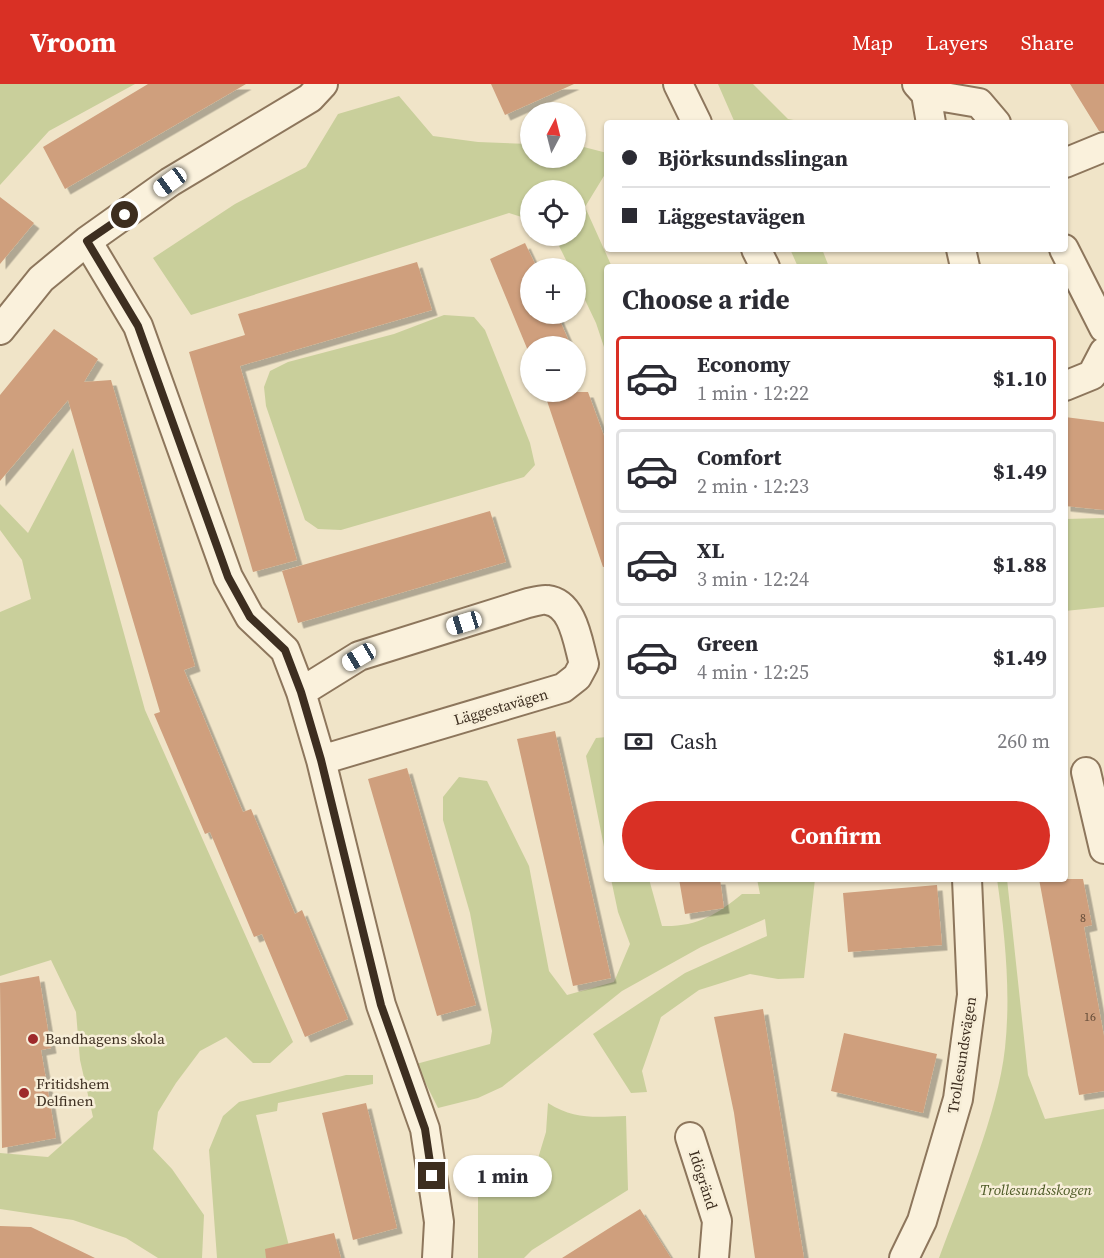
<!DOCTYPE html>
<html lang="en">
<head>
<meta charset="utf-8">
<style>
	:root { --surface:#fff; --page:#f7f7f7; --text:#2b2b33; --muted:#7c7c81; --line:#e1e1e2; --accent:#d93025 }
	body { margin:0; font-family:"Source Serif 4",serif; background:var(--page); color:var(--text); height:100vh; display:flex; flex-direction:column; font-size:22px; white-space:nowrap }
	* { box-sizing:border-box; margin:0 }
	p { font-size:20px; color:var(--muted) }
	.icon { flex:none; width:33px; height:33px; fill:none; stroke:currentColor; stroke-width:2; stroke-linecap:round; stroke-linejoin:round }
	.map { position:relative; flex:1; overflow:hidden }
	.details { position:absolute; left:604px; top:180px; width:464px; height:618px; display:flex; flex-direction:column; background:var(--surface); border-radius:6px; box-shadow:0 2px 4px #0004 }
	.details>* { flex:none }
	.guide { position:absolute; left:604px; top:36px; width:464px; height:132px; border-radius:6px; box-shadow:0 2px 4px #0004; display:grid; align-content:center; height:132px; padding:0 18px; background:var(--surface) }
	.needle { width:39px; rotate:7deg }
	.buttons { position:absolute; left:520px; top:18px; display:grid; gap:12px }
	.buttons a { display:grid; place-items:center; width:66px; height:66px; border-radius:50%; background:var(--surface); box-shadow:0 2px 4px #0004; font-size:30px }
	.end { position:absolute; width:27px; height:27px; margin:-14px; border:8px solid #3d2e20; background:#fff; box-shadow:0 0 0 3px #fff }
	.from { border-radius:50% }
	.bubble { position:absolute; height:42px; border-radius:21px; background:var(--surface); box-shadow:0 2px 4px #0004; font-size:20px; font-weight:700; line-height:42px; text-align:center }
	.car { position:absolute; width:18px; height:36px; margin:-18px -9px; border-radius:8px; box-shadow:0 0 4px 2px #0007; background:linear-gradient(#fff 24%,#345 0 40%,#fff 0 76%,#345 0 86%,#fff 0) }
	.guide b { display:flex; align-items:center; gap:21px; height:57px; font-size:22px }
	.guide b+b { border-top:2px solid var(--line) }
	.guide i { width:15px; height:15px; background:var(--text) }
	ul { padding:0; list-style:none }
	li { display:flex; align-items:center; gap:18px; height:84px; margin:0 12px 9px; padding:0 6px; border:3px solid var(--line); border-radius:6px }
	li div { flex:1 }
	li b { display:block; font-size:22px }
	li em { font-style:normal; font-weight:700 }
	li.active { border-color:var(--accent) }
	li>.icon { width:54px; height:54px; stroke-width:1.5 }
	h2 { padding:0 18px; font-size:27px; line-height:72px }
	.pay { display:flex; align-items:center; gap:15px; height:66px; padding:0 18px; font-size:22px }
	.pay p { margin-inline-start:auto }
	.cta { display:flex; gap:12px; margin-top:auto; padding:12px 18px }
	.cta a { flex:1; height:69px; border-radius:36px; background:var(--accent); color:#fff; font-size:24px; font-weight:700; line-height:69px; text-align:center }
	header { display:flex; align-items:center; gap:36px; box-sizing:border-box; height:84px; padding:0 30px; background:var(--accent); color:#fff }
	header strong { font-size:28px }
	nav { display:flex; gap:33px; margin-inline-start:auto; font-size:21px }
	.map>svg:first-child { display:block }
	.green { fill:#c9cf9b }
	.building { fill:#cf9f7d; filter:url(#shadow) }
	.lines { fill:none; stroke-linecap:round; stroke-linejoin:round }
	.street-casing { stroke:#8d765c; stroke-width:32 }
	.street { stroke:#faf1dc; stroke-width:28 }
	.route { stroke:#3d2e20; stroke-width:8 }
	.poi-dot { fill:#9e2a2b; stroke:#f7eed8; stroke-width:2 }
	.labels { text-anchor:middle; stroke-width:5; stroke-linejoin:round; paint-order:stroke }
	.number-label { font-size:12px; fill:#624a37 }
	.street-label { font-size:15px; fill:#3d2e20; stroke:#f7eed8 }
	.poi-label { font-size:15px; fill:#3d2e20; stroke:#f7eed8; text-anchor:start }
	.park-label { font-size:15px; font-style:italic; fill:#4d5a26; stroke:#f7eed8 }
</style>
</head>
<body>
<header>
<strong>Vroom</strong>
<nav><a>Map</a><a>Layers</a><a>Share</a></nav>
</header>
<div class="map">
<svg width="1104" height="1174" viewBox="0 0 1104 1174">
	<defs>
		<filter id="shadow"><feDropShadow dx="5.5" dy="5.5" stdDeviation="0" flood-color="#0004"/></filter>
	</defs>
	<rect width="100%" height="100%" fill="#f0e4c8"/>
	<path class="green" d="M 0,0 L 135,0 L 49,47 L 0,101 Z
		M 718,0 L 753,0 L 788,35 L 811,39 L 735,39 Z
		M 399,12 L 433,52 L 478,58 L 531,60 L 531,74 L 576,74 L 576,61 L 607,69 L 607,87 L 585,123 L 612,183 L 608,183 L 607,272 L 596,239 L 576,197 L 576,184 L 570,184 L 554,152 L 576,152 L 576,106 L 531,106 L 531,136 L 509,129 L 191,231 L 153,174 L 235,120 L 306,83 L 338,30 Z
		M 790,165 L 822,165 L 829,183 L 798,183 Z
		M 444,231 L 474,233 L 485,246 L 530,359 L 535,381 L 524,393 L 341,446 L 318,445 L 305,436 L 266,322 L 264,303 L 270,287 L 288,278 L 394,250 Z
		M 73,364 L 145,626 L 293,958 L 270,979 L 253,979 L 226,953 L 200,967 L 176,999 L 158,1028 L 153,1065 L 172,1085 L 204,1131 L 202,1174 L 158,1174 L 126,1154 L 73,1136 L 0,1125 L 0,1069 L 48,1073 L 93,1033 L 80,976 L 76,928 L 51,876 L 0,892 L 0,528 L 31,515 L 22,476 L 0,446 L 0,420 L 28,449 Z
		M 1104,434 L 1104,523 L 1065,527 L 1065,435 Z
		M 607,653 L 608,653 L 607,778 L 586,672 L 596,654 Z
		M 459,693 L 487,697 L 529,782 L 549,887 L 567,911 L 614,898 L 630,860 L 618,828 L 611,795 L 649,795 L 662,842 C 697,843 716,831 742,810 L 760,810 L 757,795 L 815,795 L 804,894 L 778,895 L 750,890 L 699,906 L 661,933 L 642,987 L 647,1008 L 631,1009 L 593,950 L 685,889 L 767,852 L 765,835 L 701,863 L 622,907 L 502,1003 L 478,1014 L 438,1024 L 416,980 L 490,960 L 492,947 L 470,829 L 443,736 L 443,713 Z
		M 997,795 L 1007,795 L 1028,991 L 1045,1035 L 1104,1025 L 1104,1174 L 939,1174 C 962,1112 998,1029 1005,964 C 1011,908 1005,851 997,795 Z
		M 346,991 L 373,991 L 373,1000 L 278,1019 L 277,1027 L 256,1031 L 292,1174 L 217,1174 L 209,1066 L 223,1032 L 239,1018 Z
		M 548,1019 C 575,1036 595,1033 626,1032 L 628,1106 L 532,1166 L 524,1174 L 478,1174 L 478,1089 L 507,1102 L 536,1081 L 546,1048 Z"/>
	<path class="building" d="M 148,0 L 246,0 L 65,105 L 43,63 Z
		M 491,0 L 574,0 L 505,31 Z
		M 1070,0 L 1104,0 L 1104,47 L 1099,47 Z
		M 0,113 L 34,139 L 0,180 Z
		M 525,159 L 537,184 L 531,184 L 531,230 L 557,230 L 571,262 L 531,262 L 531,274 L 490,175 Z
		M 417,178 L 432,226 L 240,282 L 297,476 L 253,488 L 189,268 L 245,251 L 238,230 Z
		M 54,245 L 98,275 L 84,298 L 111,296 L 195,582 L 184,586 L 243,728 L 251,725 L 295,830 L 302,826 L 348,935 L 305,953 L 262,850 L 254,853 L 210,748 L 205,750 L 154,630 L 160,628 L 68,316 L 0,397 L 0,311 Z
		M 544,308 L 588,308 L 608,363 L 608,482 L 603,483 Z
		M 1065,333 L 1104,338 L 1104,426 L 1065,422 Z
		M 490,427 L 506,478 L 298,539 L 282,487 Z
		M 555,647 L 611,894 L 573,902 L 517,655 Z
		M 407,684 L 476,921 L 437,932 L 368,695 Z
		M 679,795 L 720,795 L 724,824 L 685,830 Z
		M 1039,795 L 1083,795 L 1092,841 L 1084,843 L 1104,952 L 1104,1007 L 1079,1011 Z
		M 937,801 L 942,861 L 848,868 L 843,809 Z
		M 39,892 L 51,964 L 41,966 L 56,1054 L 2,1064 L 0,899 Z
		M 763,925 L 804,1174 L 755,1174 L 734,1029 L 714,933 Z
		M 844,949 L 937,970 L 923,1029 L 831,1007 Z
		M 366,1019 L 397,1144 L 353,1156 L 322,1029 Z
		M 640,1125 L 671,1174 L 562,1174 L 611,1143 Z
		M 0,1142 L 31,1143 L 95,1174 L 0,1174 Z
		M 334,1149 L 341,1174 L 266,1174 L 265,1165 Z"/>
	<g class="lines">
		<defs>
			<path id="street" d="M 678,0 L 697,39
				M 917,0 L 926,10 L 931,39
				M 926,10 L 979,19 L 996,39
				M 1065,79 L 1104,63
				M 87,157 L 138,242 L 228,493 L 250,533 L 285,566 L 301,608 L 321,676 L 381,921 L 425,1045 L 439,1138 L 437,1174
				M 756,165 L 765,183
				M 961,165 L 965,183
				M 1064,165 L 1104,244
				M 0,246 L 41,195 L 87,157 L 170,98 L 310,14 L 323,0
				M 1065,302 L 1092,291 L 1104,268
				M 301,608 L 359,572 L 528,519 C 533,518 542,515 547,516 C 574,519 578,560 584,580 L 577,593 L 563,604 L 321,676
				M 1086,688 L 1104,765
				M 690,1053 L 717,1137 L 714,1174
				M 904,1174 L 922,1137 L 958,1015 L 972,911 L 967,795"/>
		</defs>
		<use href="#street" class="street-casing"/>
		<use href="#street" class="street"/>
	</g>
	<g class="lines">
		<path class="route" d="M 125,131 L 87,157 L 138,242 L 228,493 L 250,533 L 285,566 L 301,608 L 321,676 L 381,921 L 425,1045 L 432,1092"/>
	</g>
	<g class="poi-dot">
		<circle cx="33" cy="955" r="6"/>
		<circle cx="24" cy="1009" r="6"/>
	</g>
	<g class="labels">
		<g class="number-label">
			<text x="1083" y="838">8</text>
			<text x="1090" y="937">16</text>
		</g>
		<g class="street-label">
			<text transform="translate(501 623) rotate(-16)" y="5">Läggestavägen</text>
			<text transform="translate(962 971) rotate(-81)" y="5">Trollesundsvägen</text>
			<text transform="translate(703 1096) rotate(72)" y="5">Idögränd</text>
		</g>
		<g class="poi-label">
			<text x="45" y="960">Bandhagens skola</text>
			<text x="36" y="1005">Fritidshem<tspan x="36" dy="17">Delfinen</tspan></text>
		</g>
		<g class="park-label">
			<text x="1036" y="1111">Trollesundsskogen</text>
		</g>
	</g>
</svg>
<div class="buttons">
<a><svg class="needle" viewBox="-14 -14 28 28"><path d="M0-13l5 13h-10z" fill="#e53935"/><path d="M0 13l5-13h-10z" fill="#7c7c81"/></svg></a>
<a><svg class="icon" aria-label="locate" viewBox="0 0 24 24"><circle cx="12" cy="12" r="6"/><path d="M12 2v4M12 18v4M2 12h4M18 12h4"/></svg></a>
<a>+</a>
<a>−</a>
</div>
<i class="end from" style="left:125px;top:131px"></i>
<i class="end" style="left:432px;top:1092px"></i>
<div class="bubble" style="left:453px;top:1071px;width:99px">1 min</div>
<i class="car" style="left:170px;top:98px;rotate:234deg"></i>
<i class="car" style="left:464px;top:539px;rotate:253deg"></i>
<i class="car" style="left:359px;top:573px;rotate:239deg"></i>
<div class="guide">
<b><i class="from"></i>Björksundsslingan</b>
<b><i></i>Läggestavägen</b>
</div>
<section class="details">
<h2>Choose a ride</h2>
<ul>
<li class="active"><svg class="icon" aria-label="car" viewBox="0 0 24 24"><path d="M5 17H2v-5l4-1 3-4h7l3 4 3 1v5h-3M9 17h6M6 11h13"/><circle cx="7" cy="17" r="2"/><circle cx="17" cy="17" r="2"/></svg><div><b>Economy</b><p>1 min · 12:22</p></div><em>$1.10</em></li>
<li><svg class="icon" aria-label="car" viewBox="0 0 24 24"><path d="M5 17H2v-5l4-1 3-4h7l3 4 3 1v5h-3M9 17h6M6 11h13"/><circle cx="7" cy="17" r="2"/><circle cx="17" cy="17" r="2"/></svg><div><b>Comfort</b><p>2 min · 12:23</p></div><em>$1.49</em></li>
<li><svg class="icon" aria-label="car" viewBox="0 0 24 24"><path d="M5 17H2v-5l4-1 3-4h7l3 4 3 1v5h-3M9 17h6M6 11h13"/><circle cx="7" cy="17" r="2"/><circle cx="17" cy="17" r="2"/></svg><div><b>XL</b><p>3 min · 12:24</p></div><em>$1.88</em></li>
<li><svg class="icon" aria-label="car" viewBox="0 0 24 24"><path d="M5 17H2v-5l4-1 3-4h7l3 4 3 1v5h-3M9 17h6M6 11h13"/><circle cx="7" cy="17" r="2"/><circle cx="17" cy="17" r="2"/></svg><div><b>Green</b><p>4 min · 12:25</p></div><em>$1.49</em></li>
</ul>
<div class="pay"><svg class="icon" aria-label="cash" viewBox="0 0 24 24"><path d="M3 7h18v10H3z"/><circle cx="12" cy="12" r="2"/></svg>Cash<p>260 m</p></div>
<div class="cta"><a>Confirm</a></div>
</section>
</div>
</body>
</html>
